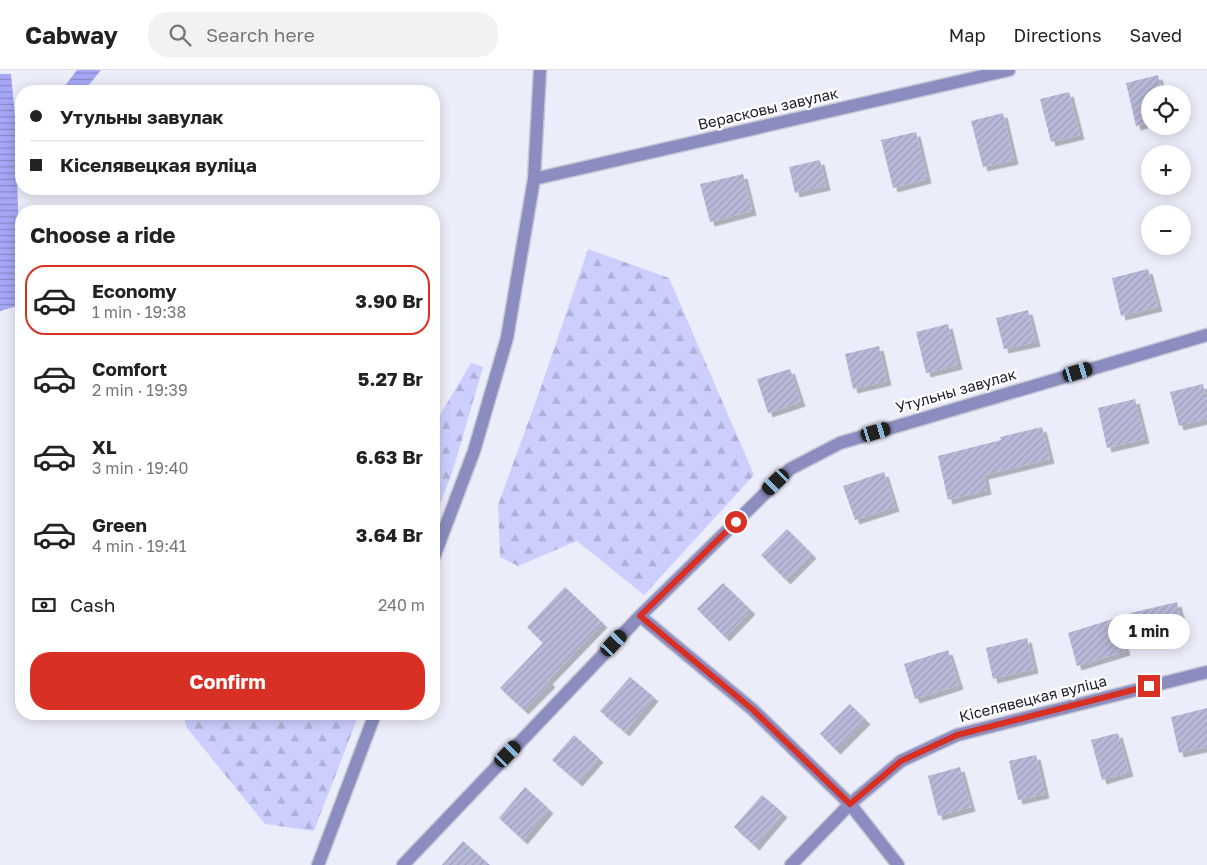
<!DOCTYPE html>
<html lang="en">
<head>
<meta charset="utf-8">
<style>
	:root { --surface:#fff; --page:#f2f2f2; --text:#222; --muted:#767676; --line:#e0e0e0; --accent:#d93025 }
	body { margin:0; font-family:"Golos Text",sans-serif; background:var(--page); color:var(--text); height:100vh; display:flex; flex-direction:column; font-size:19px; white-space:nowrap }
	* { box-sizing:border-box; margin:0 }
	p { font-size:16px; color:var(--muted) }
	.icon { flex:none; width:28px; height:28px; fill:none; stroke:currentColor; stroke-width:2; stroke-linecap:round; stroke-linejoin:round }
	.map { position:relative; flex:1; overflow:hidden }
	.drawer { position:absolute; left:15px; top:135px; width:425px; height:515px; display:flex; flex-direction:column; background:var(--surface); border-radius:20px; box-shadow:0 2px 12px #0003 }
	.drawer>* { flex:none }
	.top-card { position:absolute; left:15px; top:15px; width:425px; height:110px; border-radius:20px; box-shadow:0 2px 12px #0003; display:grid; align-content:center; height:110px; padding:0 15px; background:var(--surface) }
	.buttons { position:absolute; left:1141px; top:15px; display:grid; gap:10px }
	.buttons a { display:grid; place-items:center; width:50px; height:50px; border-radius:50%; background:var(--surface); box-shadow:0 2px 12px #0003; font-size:25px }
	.end { position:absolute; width:22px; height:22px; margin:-11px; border:6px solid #d93025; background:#fff; box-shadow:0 0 0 2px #fff }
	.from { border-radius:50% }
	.bubble { position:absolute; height:35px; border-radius:18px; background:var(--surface); box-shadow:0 2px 12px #0003; font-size:16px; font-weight:700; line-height:35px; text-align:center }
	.car { position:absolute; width:15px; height:30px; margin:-15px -8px; border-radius:6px; box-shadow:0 0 4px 1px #0007; background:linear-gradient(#222 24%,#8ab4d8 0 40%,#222 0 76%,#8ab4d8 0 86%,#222 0) }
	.top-card b { display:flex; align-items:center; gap:18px; height:48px; font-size:19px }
	.top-card b+b { border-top:1px solid var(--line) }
	.top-card i { width:12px; height:12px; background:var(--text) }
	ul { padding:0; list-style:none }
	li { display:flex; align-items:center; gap:15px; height:70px; margin:0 10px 8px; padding:0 5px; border:2px solid transparent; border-radius:20px }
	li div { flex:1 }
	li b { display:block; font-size:19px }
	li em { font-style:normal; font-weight:700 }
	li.current { border-color:var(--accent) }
	li>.icon { width:45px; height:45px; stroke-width:1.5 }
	h2 { padding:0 15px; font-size:22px; line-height:60px }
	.pay { display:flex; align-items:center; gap:12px; height:55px; padding:0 15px; font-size:19px }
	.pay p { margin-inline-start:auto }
	.primary-button { display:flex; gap:10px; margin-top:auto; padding:10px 15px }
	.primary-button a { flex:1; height:58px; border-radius:20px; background:var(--accent); color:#fff; font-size:20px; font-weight:700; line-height:58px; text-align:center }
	header { display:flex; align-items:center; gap:30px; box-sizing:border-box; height:70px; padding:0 25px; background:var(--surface); border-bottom:1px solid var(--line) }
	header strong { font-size:24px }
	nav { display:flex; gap:28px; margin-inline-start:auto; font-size:18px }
	.search { width:350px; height:45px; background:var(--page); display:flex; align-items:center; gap:12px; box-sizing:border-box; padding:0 18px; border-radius:20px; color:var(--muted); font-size:19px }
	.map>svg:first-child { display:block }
	.forest { fill:url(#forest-firs) }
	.water { fill:url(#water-rules) }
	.building { fill:url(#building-hatch); filter:url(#shadow) }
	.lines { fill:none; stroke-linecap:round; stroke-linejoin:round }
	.minor-casing { stroke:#c7c8d4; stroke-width:15 }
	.minor { stroke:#8b8dc1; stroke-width:12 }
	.route { stroke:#d93025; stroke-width:6 }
	.labels { text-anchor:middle; stroke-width:4.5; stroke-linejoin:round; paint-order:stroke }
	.street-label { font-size:15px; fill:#1d1d29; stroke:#fff }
</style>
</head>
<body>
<header>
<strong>Cabway</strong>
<div class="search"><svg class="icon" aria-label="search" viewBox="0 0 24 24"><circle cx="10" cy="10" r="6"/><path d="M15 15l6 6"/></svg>Search here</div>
<nav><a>Map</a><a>Directions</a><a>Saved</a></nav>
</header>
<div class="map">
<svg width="1207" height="795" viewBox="0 0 1207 795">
	<defs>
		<pattern id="forest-firs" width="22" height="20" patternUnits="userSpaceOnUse" patternTransform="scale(1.25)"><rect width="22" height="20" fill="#cccefe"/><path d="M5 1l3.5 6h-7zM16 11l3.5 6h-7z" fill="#afb0da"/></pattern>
		<pattern id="water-rules" width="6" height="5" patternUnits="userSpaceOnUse" patternTransform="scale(1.25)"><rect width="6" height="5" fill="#a6a8f7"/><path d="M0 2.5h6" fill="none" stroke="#8788c8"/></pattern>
		<pattern id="building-hatch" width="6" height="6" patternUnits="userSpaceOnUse" patternTransform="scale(1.25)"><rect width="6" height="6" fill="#b7b9d8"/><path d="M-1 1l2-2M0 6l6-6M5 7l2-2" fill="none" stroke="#9d9fb9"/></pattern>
		<filter id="shadow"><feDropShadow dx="4.5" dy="4.5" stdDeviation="0" flood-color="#0004"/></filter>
	</defs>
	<rect width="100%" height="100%" fill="#ecedfa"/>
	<path class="forest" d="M 588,179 L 669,208 L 754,405 L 644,525 L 577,471 L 518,496 L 500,487 L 498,435 L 541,317 Z
		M 471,293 L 483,297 L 453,400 L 434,450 L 434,355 Z
		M 183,644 L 359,644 L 314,761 L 265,754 L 187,658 Z"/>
	<path class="water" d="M 77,0 L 101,0 L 84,21 L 61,21 Z
		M 0,4 L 11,4 L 18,79 L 21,75 L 21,101 L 17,107 L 21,235 L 0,241 Z"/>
	<path class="building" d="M 1158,5 L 1163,24 L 1150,24 L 1150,52 L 1136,56 L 1126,13 Z
		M 1069,22 L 1080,65 L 1051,72 L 1040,29 Z
		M 1003,43 L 1014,90 L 983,97 L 971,51 Z
		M 916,62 L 927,109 L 893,118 L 881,70 Z
		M 820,90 L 826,116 L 795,123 L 789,97 Z
		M 743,104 L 752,141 L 710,152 L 700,114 Z
		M 1148,199 L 1158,237 L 1121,246 L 1112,208 Z
		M 1028,240 L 1036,272 L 1004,279 L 996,248 Z
		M 948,254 L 958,295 L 926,303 L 916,262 Z
		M 879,276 L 887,311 L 853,319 L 845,284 Z
		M 790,299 L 801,332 L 768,343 L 757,309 Z
		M 1203,314 L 1207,331 L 1207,349 L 1179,356 L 1170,322 Z
		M 1135,329 L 1145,369 L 1107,378 L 1098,338 Z
		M 1042,357 L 1050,389 L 984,405 L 987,420 L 948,430 L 938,386 L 1001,370 L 1000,367 Z
		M 884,402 L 895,437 L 855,450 L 843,416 Z
		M 787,459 L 812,484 L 786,510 L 761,485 Z
		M 723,513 L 751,540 L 725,567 L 697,539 Z
		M 565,517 L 603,553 L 548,610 L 551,613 L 524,640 L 500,618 L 543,573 L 527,557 Z
		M 1177,532 L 1184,560 L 1124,574 L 1126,581 L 1077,596 L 1068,563 L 1135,542 Z
		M 1027,568 L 1034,599 L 993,609 L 986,578 Z
		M 948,580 L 959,615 L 915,629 L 904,594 Z
		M 630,607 L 654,627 L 625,662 L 600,641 Z
		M 850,634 L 866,650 L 836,680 L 820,664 Z
		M 1207,638 L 1207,677 L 1179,683 L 1171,647 Z
		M 1118,663 L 1129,702 L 1102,710 L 1091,670 Z
		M 574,665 L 599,688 L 578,712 L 552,690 Z
		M 1036,685 L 1045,724 L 1018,730 L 1009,691 Z
		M 960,697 L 971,737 L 938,746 L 928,706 Z
		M 525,717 L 549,739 L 523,770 L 499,748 Z
		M 762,725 L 783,743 L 755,776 L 734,757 Z
		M 463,771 L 490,795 L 442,795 Z"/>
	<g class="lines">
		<defs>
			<path id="minor" d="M 534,109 L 1009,0
				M 434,487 L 474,381 L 507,268 L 534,109 L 540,0
				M 640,546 L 752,639 L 850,734 L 898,795
				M 318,795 L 375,644
				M 403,795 L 640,546 L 790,399 L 840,373 L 1207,265
				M 791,795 L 850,734 L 901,691 L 957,665 L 1207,602"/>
		</defs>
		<use href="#minor" class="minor-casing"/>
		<use href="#minor" class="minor"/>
	</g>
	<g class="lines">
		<path class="route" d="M 736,452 L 640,546 L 752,639 L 850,734 L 901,691 L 957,665 L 1149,616"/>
	</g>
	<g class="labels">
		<g class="street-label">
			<text transform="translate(768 39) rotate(-13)" y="5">Верасковы завулак</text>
			<text transform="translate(956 321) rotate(-16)" y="5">Утульны завулак</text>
			<text transform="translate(1033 629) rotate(-14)" y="5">Кіселявецкая вуліца</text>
		</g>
	</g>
</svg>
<div class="buttons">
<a><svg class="icon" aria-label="locate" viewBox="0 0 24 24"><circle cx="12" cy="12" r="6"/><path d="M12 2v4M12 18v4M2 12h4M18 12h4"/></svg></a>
<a>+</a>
<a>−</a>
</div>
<i class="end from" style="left:736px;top:452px"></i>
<i class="end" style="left:1149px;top:616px"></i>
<div class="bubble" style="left:1108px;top:544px;width:82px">1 min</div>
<i class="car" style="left:1078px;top:302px;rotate:73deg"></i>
<i class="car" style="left:876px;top:362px;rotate:73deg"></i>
<i class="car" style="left:776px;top:412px;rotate:226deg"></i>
<i class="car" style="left:614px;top:573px;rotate:43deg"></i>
<i class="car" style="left:508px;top:684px;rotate:44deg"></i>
<div class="top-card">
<b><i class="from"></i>Утульны завулак</b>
<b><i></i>Кіселявецкая вуліца</b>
</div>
<section class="drawer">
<h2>Choose a ride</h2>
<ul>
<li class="current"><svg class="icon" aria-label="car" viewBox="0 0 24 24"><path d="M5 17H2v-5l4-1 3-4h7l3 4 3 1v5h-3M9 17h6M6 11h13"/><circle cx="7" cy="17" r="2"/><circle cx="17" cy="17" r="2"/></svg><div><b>Economy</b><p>1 min · 19:38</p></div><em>3.90 Br</em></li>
<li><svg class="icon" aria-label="car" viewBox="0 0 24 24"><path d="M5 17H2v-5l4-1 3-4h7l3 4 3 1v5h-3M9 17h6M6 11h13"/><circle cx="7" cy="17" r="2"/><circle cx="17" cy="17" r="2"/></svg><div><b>Comfort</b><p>2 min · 19:39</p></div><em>5.27 Br</em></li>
<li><svg class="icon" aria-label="car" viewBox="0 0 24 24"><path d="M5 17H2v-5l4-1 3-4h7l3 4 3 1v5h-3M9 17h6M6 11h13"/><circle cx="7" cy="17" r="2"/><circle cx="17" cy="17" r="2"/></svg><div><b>XL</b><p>3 min · 19:40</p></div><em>6.63 Br</em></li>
<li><svg class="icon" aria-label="car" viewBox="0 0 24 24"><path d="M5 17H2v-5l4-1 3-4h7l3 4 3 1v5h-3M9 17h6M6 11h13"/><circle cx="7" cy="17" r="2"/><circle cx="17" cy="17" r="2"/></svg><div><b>Green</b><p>4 min · 19:41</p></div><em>3.64 Br</em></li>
</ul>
<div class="pay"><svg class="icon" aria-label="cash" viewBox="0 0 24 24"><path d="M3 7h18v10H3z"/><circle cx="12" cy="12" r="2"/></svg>Cash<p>240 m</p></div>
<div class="primary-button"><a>Confirm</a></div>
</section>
</div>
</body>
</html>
